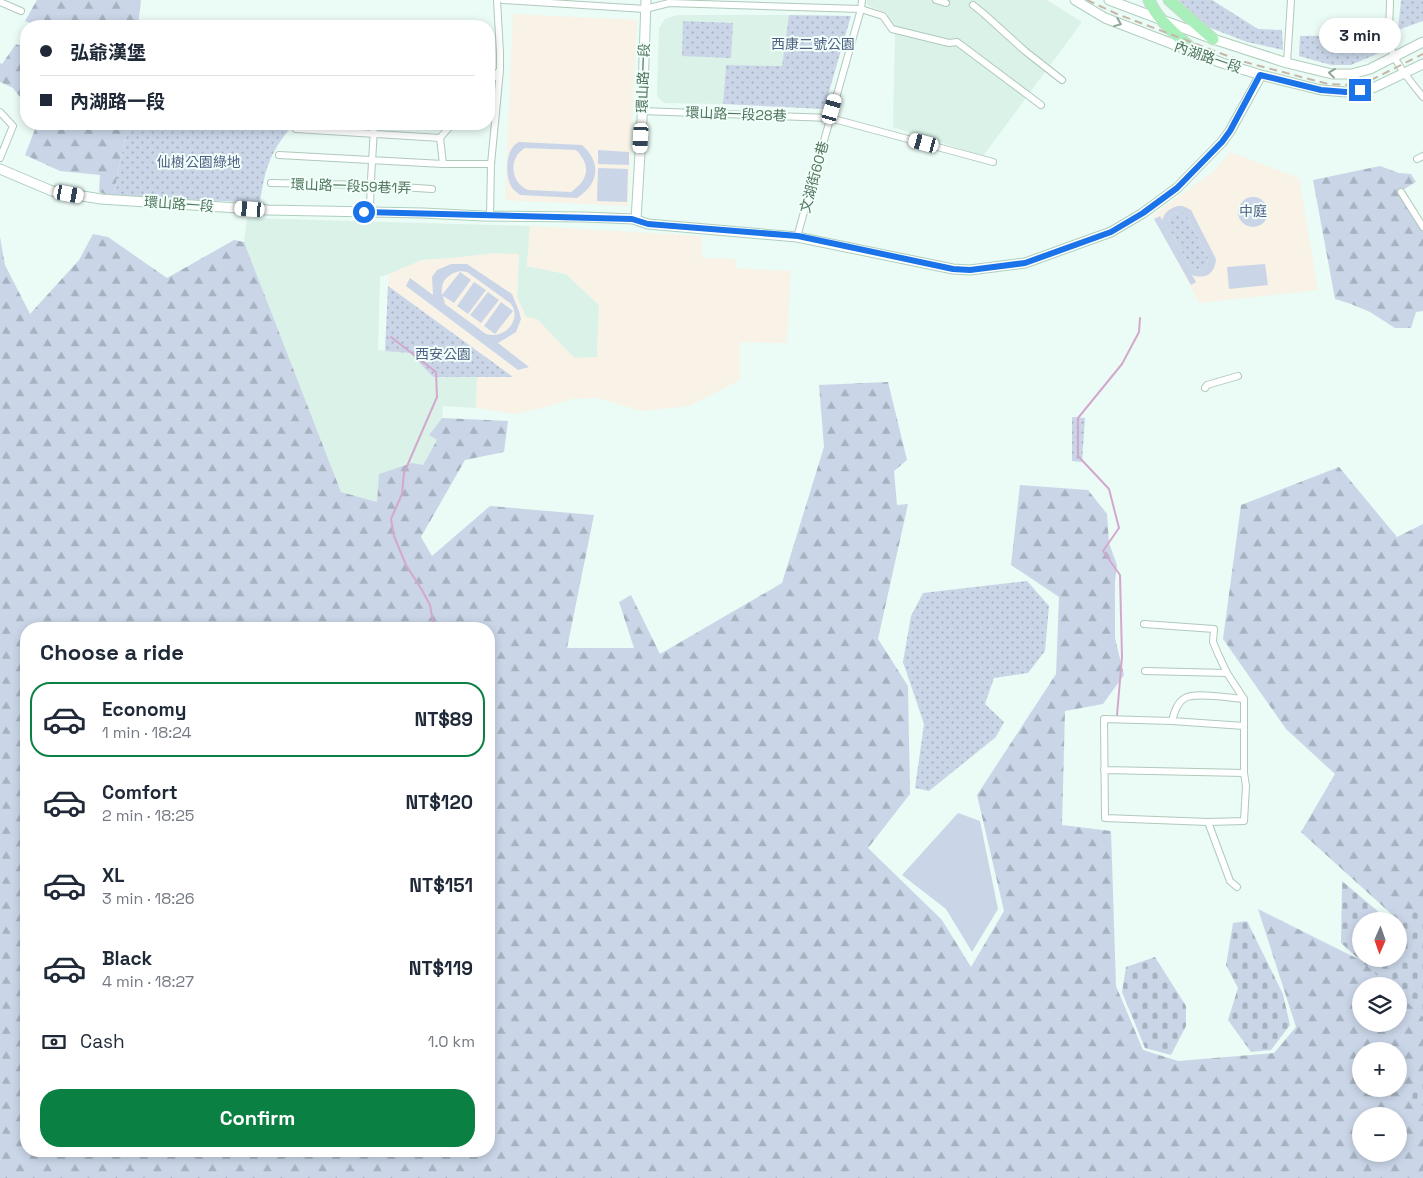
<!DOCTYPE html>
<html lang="en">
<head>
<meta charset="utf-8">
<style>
	:root { --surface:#fff; --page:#f2f2f3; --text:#1f2937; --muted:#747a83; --line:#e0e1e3; --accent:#0b8043 }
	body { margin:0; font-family:"Space Grotesk","Noto Sans TC",sans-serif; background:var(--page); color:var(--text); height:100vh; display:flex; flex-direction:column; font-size:19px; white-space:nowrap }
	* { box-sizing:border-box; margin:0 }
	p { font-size:16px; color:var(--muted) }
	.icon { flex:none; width:28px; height:28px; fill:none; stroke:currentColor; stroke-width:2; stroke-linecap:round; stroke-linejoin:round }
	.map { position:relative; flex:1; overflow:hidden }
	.sheet { position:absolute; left:20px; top:622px; width:475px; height:535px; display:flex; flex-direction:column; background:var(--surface); border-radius:20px; box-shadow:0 2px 8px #0003 }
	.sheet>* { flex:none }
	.hud { position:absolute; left:20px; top:20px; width:475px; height:110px; border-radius:20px; box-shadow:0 2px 8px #0003; display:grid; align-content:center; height:110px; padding:0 20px; background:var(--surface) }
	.needle { width:32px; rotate:182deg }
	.buttons { position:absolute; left:1352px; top:912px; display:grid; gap:10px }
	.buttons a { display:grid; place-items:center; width:55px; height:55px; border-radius:50%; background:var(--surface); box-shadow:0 2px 8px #0003; font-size:25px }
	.end { position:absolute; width:22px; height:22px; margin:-11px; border:6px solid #1a73e8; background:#fff; box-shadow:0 0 0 2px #fff }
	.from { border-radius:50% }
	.bubble { position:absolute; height:35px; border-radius:18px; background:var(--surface); box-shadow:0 2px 8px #0003; font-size:16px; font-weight:800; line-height:35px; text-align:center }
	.car { position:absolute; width:15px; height:30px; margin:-15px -8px; border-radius:6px; box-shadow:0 0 4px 1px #0007; background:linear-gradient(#fff 24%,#345 0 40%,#fff 0 76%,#345 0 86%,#fff 0) }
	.hud b { display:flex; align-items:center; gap:18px; height:48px; font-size:19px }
	.hud b+b { border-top:1px solid var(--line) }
	.hud i { width:12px; height:12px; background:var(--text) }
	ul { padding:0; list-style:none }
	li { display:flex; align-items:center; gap:15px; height:75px; margin:0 10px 8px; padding:0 10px; border:2px solid transparent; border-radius:20px }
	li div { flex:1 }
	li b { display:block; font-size:19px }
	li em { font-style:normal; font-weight:800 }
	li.on { border-color:var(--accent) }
	li>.icon { width:45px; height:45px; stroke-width:1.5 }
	h2 { padding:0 20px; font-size:22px; line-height:60px }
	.pay { display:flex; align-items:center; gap:12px; height:55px; padding:0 20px; font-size:19px }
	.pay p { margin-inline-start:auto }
	.primary-button { display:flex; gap:10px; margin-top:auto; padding:10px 20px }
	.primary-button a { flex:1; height:58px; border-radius:20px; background:var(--accent); color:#fff; font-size:20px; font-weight:800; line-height:58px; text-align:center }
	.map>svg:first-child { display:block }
	.residential { fill:#daf2e7 }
	.education { fill:#f8f2e7 }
	.grass { fill:url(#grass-dots) }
	.forest { fill:url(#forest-firs); fill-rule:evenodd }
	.cemetery { fill:url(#cemetery-stones); fill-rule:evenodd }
	.garden { fill:#cad6e8; fill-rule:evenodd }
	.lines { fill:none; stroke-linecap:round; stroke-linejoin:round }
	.stream { stroke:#d4a8cd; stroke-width:2 }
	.street-casing { stroke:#afcabb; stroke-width:8 }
	.secondary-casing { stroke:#afcfbd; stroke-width:11 }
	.highway-casing { stroke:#ced8d2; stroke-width:13 }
	.street { stroke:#fff; stroke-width:6 }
	.secondary { stroke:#fff; stroke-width:9 }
	.highway { stroke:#a8efba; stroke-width:11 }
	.rail { stroke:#c5b8a9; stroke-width:2; stroke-dasharray:8 5; stroke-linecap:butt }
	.oneway { stroke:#8da596 }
	.route { stroke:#1a73e8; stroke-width:6 }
	.labels { text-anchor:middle; stroke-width:4; stroke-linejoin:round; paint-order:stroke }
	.park-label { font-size:14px; fill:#4f5f84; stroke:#f1fef9 }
	.street-label { font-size:14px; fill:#50745d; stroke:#f1fef9 }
</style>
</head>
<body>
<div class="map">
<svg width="1423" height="1178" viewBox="0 0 1423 1178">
	<defs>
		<pattern id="grass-dots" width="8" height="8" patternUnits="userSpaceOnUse" patternTransform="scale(1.25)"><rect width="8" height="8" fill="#cad6e8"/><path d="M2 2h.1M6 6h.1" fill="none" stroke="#a6b2bf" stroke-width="1.8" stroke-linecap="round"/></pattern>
		<pattern id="forest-firs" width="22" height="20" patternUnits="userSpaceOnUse" patternTransform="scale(1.25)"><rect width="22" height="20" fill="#cad6e8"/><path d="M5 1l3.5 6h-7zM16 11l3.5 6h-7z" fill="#a6b2bf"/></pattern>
		<pattern id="cemetery-stones" width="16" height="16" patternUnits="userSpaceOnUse" patternTransform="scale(1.25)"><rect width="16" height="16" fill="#cad6e8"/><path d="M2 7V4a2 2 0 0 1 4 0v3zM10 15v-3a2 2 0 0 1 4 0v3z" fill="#a6b2bf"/></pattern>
	</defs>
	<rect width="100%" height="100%" fill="#ebfbf5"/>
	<path class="residential" d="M 867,0 L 1047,0 L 1082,22 L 983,156 L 893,127 L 895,37 L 887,13 L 867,5 Z
		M 678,15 L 789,15 L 782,66 L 726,65 L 723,104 L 664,103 L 657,96 L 659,28 L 665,19 Z
		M 247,218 L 530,226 L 527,266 L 566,274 L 599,305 L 597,357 L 574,358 L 537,319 L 526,317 L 517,297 L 519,255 L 422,260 L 389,274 L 380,277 L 378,350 L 410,353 L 433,377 L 477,377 L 476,408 L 443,406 L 442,418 L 429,435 L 437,440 L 423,465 L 377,502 L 341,492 L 244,242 Z"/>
	<path class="education" d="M 513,14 L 637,20 L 628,206 L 505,200 Z
		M 1230,152 L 1299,178 L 1318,290 L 1199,303 L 1153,215 L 1214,171 Z
		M 530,226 L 702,236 L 702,258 L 735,259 L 736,268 L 791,271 L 787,343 L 740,342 L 740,380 L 689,406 L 641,411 L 598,398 L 571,399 L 543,408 L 515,414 L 476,408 L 477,377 L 512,376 L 388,286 L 389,274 L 422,260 L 451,258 L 495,253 L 519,254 L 517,297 L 526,317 L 537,319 L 574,358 L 597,357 L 599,305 L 566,274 L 527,266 Z"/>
	<path class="grass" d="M 1179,0 L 1212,0 L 1258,29 L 1282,30 L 1283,50 L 1247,42 L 1208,27 Z
		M 1401,0 L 1423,0 L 1423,21 L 1398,30 Z
		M 789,15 L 851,16 L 826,102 L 823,109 L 723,104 L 726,65 L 782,66 Z
		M 683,21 L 733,23 L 731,58 L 682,56 Z
		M 1383,35 L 1386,50 L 1351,65 L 1331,65 L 1299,56 L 1300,36 Z
		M 128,124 L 294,124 C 271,150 265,167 260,202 L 250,202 L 113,197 Z
		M 1178,212 L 1182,212 L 1187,216 L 1208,257 L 1207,265 C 1202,271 1196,271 1190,267 L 1168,227 L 1168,221 L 1170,214 Z
		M 388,286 L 513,377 L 433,377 L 410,353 L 385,351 Z
		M 1072,417 L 1085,418 L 1082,462 L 1072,461 Z
		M 1027,581 L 1049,606 L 1045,651 L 1028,673 L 994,678 L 985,704 L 1004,722 L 996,737 L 929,791 L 915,788 L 924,724 L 903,662 L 911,616 L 923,593 Z"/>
	<path class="forest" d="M 37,0 L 141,0 L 138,26 L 37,26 L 25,21 Z
		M 16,44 L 26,48 L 26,105 L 13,88 L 0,82 L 0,63 L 2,64 Z
		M 37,124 L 128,124 L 113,197 L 99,192 L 100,175 L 60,171 L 25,155 Z
		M 1380,166 L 1399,173 L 1411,174 L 1416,182 L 1399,192 L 1423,231 L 1423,311 L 1416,312 L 1411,328 L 1395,328 L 1370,312 L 1351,304 L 1335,299 L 1313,180 Z
		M 93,234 L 108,237 L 167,278 L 234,240 L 244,242 L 341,492 L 377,502 L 379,474 L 412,463 L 423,465 L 437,440 L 429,435 L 442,418 L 508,421 L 504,452 L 465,460 L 421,537 L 432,556 L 490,506 L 594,515 L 567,648 L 634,648 L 619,602 L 631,595 L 660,654 L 782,583 L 824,447 L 819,385 L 888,382 L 907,460 L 894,471 L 897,505 L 908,504 L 878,639 L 908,686 L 910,794 L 868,848 L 942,920 L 971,967 L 1004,911 L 977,795 L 1056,674 L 1059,597 L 1011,565 L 1020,485 L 1088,490 L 1107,514 L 1109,543 L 1117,565 L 1115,581 L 1115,638 L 1124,675 L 1103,704 L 1065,711 L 1062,825 L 1111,831 L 1116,986 L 1143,1050 L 1178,1061 L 1274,1053 L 1296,1027 L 1258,909 L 1362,961 L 1423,1002 L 1423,1178 L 0,1178 L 0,237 L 5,265 L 30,314 L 79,260 ZM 26,629 L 489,629 L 489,1151 L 26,1151 ZM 1361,986 L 1399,986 L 1399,1024 L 1361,1024 ZM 1361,1051 L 1399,1051 L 1399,1089 L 1361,1089 ZM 1361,1116 L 1399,1116 L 1399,1154 L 1361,1154 Z
		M 1339,467 L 1397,537 L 1423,524 L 1423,948 L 1399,921 L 1301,832 L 1335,774 L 1286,729 L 1223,639 L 1241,505 Z"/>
	<path class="cemetery" d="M 1342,881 L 1387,919 L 1423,910 L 1423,1017 L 1399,995 L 1399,986 L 1389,986 L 1341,943 ZM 1361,921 L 1399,921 L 1399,959 L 1361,959 Z
		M 1247,921 L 1283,994 L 1290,1025 L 1271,1050 L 1251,1052 L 1228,1020 L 1238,988 L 1226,965 L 1233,923 Z
		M 1155,957 L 1186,1006 L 1186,1026 L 1171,1055 L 1145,1048 L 1122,992 L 1126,967 Z
		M 1423,1074 L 1423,1106 L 1408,1097 Z"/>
	<path class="garden" d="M 519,142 L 582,145 C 602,163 599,184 577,198 L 520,195 C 517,192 513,190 511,186 C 505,175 505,148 519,142 ZM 525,148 L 576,150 C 592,166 588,180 571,192 L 528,190 C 510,182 508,158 525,148 Z
		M 598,150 L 629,152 L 629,165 L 598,164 Z
		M 598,168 L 628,169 L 627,202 L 597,201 Z
		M1238 212a15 15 0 1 1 30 0a15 15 0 1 1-30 0Z
		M 1178,206 L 1183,206 L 1191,210 L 1216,259 C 1215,273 1206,280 1192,275 L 1196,282 L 1191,285 L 1154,219 L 1160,216 L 1162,220 C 1165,212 1170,208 1178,206 ZM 1178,212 L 1182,213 L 1187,216 L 1208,257 L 1207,265 C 1202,271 1196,271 1190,267 L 1168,227 L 1168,221 L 1170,214 Z
		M 451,264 L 467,264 L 512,294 L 519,311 L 521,319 L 516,332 L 498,343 L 529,367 L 518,370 L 406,286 L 410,278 L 433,295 L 432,277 L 437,270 ZM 460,271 L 460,272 L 442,295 C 440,282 447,274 460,271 ZM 461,271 L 467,272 L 510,303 C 511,303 514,309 514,310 C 518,326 500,339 486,334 L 445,304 L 443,296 L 454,303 L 471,280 L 460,272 Z
		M 1265,264 L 1268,285 L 1229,289 L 1227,267 Z
		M 474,282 L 486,290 L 468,314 L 457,306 Z
		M 488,292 L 499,300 L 481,323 L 470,315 Z
		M 501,302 L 513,311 L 495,334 L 484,326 Z
		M 958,813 L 980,821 L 998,909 L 972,952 L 946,909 L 902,875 Z"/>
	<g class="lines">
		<path class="stream" d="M 391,337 L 436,372 L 437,397 L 404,473 L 402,494 L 391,519 L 394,536 L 406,565 L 422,590 L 430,605 L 433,622 L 432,629
			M 1117,715 L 1122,657 L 1120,575 L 1103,551 L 1119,528 L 1109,489 L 1078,456 L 1078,418 L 1122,364 L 1139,332 L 1140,318"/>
		<defs>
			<path id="street" d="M 503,0 L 645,9 L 669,3 L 861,9 L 883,16 L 892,29 L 949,43 L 957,42 L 1041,105
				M 936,0 L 946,3
				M 1390,0 C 1390,14 1388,30 1390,44 C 1393,62 1412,83 1423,97
				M 0,2 L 21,11
				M 973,5 L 983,13 L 1025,51 L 1062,80
				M 1287,63 L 1291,0
				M 489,83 L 499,71
				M 642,111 L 830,118 L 993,162
				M 0,112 L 13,126 L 0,158
				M 296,129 L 440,138
				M 279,155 L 443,164 L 491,164
				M 1417,159 L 1423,156
				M 443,164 L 440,138 L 452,124
				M 271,183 L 370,185 L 432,189
				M 1401,192 L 1423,227
				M 370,213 C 370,183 373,154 374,124
				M 490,217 L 491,164 L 500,70 L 500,53 L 497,0
				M 797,237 L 861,9 L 862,0
				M 1205,388 L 1207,385 L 1238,376
				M 1144,624 L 1214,629 L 1213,642 L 1219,656 L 1227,673 L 1244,699 L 1244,773 L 1246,786 L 1244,821 L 1208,822 L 1105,818 L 1104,719 L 1172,721 L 1244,726
				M 1145,671 L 1227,673
				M 1172,721 C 1174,713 1177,702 1185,698 C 1196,692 1230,698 1244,699
				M 1104,770 L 1244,773
				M 1208,822 L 1230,881 L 1237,887"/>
			<path id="secondary" d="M 1075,0 L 1105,18 L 1222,63 L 1261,75 L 1321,90 L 1346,92 L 1375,87 L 1423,64
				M 1109,0 L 1213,39 L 1287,63 L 1332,74 L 1352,74 L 1370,69 L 1423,42
				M 0,169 L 52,191 L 101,199 L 268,210 L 423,213 L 483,216 L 584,217 L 633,219 L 648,224 L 797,237 L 953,269 L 970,270 L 1025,263 L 1111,232 L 1143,213 L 1177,188 L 1222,142 L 1230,131 L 1261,75
				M 636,220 L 642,120 L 646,0"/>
			<path id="highway" d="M 1149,0 C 1158,22 1181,38 1198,55
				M 1169,0 L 1213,39"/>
		</defs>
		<use href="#street" class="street-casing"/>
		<use href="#secondary" class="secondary-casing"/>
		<use href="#highway" class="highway-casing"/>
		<use href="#street" class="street"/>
		<use href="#secondary" class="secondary"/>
		<use href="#highway" class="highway"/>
		<path class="rail" d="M 1087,0 L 1117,14 L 1241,61 L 1328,84 L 1350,85 L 1362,83 L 1375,78 L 1423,54"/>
	</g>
	<defs><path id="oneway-chevron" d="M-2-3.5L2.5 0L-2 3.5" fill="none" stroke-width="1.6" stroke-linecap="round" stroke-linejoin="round" transform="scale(1.25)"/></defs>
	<g class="oneway">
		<use href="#oneway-chevron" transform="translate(1118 23) rotate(22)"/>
		<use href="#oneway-chevron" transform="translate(1332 73) rotate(-173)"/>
	</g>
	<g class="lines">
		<path class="route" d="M 364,212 L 632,219 L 648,224 L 798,236 L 953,269 L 970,270 L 1025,263 L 1111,232 L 1143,213 L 1177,188 L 1222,142 L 1230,131 L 1260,75 L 1321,90 L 1346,92 L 1360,90"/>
	</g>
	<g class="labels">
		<g class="park-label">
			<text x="813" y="49">西康二號公園</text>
			<text x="199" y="167">仙樹公園綠地</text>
			<text x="1253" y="216">中庭</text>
			<text x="443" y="359">西安公園</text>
		</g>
		<g class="street-label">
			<text transform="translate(1208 57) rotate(19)" y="5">內湖路一段</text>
			<text transform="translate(643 78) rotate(-88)" y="5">環山路一段</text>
			<text transform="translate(736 114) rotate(2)" y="5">環山路一段28巷</text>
			<text transform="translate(814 177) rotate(-75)" y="5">文湖街60巷</text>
			<text transform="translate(351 186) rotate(2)" y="5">環山路一段59巷1弄</text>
			<text transform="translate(179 204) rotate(4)" y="5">環山路一段</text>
		</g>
	</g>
</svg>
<div class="buttons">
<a><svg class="needle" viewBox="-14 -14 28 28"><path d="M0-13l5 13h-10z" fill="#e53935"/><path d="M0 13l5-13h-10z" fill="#747a83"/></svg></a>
<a><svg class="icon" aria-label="layers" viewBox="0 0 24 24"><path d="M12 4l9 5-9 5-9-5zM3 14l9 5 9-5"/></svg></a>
<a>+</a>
<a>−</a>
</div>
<i class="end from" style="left:364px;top:212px"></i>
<i class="end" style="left:1360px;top:90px"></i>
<div class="bubble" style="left:1319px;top:18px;width:82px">3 min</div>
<i class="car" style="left:832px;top:109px;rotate:16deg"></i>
<i class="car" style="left:641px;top:138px;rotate:183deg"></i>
<i class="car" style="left:924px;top:143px;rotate:285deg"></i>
<i class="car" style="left:69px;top:194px;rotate:100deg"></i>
<i class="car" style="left:250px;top:209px;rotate:274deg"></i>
<div class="hud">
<b><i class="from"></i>弘爺漢堡</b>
<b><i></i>內湖路一段</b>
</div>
<section class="sheet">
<h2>Choose a ride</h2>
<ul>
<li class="on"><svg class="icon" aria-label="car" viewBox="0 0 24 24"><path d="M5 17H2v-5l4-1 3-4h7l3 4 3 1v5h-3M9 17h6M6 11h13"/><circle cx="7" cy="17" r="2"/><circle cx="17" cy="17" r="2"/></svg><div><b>Economy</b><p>1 min · 18:24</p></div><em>NT$89</em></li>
<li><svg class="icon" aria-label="car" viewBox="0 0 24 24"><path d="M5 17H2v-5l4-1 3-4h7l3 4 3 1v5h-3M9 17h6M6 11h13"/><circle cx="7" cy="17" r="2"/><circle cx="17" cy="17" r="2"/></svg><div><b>Comfort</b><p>2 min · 18:25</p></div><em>NT$120</em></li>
<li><svg class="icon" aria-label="car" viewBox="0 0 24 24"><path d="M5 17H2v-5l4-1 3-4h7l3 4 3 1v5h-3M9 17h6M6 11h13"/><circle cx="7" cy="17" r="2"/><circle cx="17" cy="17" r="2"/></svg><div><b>XL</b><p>3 min · 18:26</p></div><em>NT$151</em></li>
<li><svg class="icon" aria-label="car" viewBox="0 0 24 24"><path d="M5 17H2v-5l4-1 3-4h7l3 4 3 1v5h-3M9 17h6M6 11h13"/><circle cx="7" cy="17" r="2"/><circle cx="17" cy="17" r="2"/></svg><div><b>Black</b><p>4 min · 18:27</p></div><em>NT$119</em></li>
</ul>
<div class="pay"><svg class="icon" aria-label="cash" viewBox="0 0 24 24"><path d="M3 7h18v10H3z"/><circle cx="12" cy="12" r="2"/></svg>Cash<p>1.0 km</p></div>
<div class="primary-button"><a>Confirm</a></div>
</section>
</div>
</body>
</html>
